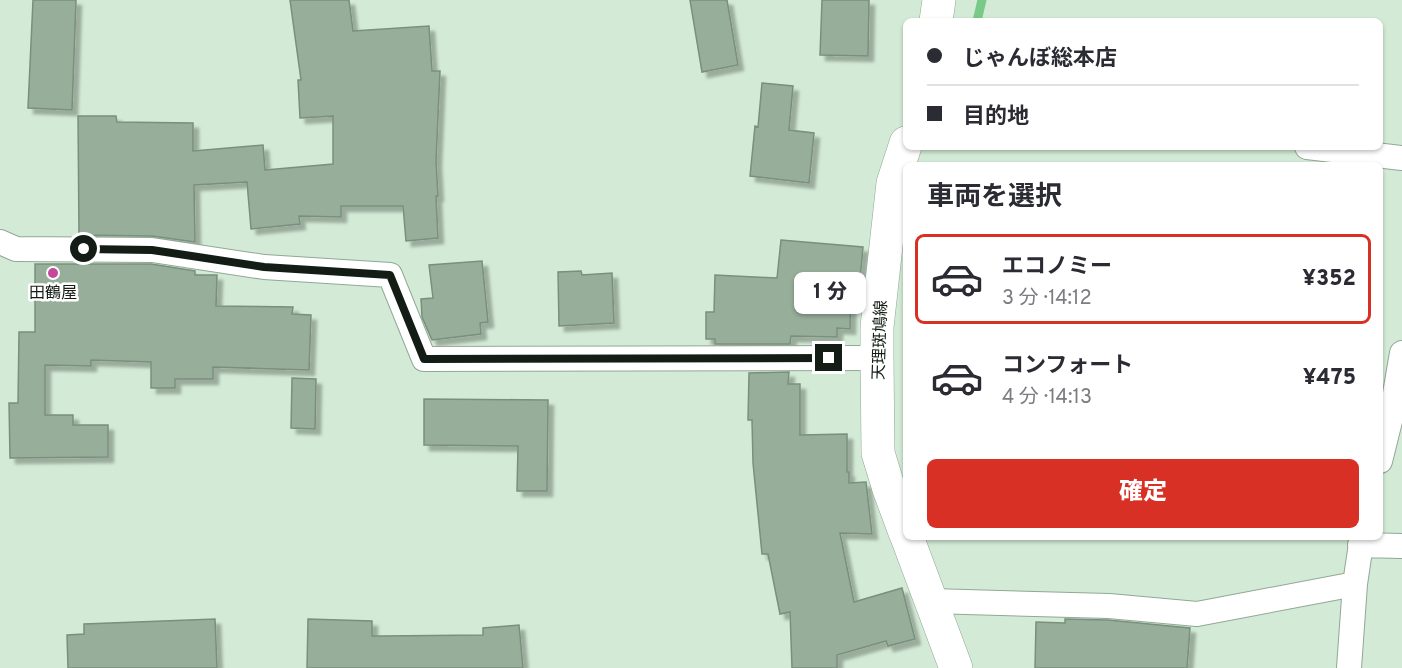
<!DOCTYPE html>
<html lang="ja">
<head>
<meta charset="utf-8">
<style>
	:root { --surface:#fff; --page:#f2f2f3; --text:#2b2b33; --muted:#7c7c81; --line:#e1e1e2; --accent:#d93025 }
	body { margin:0; font-family:Overpass,"Noto Sans JP",sans-serif; background:var(--page); color:var(--text); height:100vh; display:flex; flex-direction:column; font-size:22px; white-space:nowrap }
	* { box-sizing:border-box; margin:0 }
	p { font-size:20px; color:var(--muted) }
	.icon { flex:none; width:33px; height:33px; fill:none; stroke:currentColor; stroke-width:2; stroke-linecap:round; stroke-linejoin:round }
	.map { position:relative; flex:1; overflow:hidden }
	.details { position:absolute; left:903px; top:162px; width:480px; height:378px; display:flex; flex-direction:column; background:var(--surface); border-radius:9px; box-shadow:0 2px 4px #0004 }
	.details>* { flex:none }
	.guide { position:absolute; left:903px; top:18px; width:480px; height:132px; border-radius:9px; box-shadow:0 2px 4px #0004; display:grid; align-content:center; height:132px; padding:0 24px; background:var(--surface) }
	.end { position:absolute; width:27px; height:27px; margin:-14px; border:8px solid #141d15; background:#fff; box-shadow:0 0 0 3px #fff }
	.from { border-radius:50% }
	.bubble { position:absolute; height:42px; border-radius:9px; background:var(--surface); box-shadow:0 2px 4px #0004; font-size:20px; font-weight:800; line-height:42px; text-align:center }
	.guide b { display:flex; align-items:center; gap:21px; height:57px; font-size:22px }
	.guide b+b { border-top:2px solid var(--line) }
	.guide i { width:15px; height:15px; background:var(--text) }
	ul { padding:0; list-style:none }
	li { display:flex; align-items:center; gap:18px; height:90px; margin:0 12px 9px; padding:0 12px; border:3px solid transparent; border-radius:9px }
	li div { flex:1 }
	li b { display:block; font-size:22px }
	li em { font-style:normal; font-weight:800 }
	li.current { border-color:var(--accent) }
	li>.icon { width:54px; height:54px; stroke-width:1.5 }
	h2 { padding:0 24px; font-size:27px; line-height:72px }
	.button { display:flex; gap:12px; margin-top:auto; padding:12px 24px }
	.button a { flex:1; height:69px; border-radius:9px; background:var(--accent); color:#fff; font-size:24px; font-weight:800; line-height:69px; text-align:center }
	.map>svg:first-child { display:block }
	.lines { fill:none; stroke-linecap:round; stroke-linejoin:round }
	.stream { stroke:#79c988; stroke-width:9 }
	.building { fill:#97ae9a; stroke:#79907c; stroke-width:1.5; filter:url(#shadow) }
	.street-casing { stroke:#91a894; stroke-width:26 }
	.secondary-casing { stroke:#91a894; stroke-width:34 }
	.street { stroke:#fff; stroke-width:24 }
	.secondary { stroke:#fff; stroke-width:33 }
	.route { stroke:#141d15; stroke-width:8 }
	.poi-dot { fill:#c4499a; stroke:#fff; stroke-width:2 }
	.labels { text-anchor:middle; stroke-width:5; stroke-linejoin:round; paint-order:stroke }
	.poi-label { font-size:16px; fill:#141d15; stroke:#fff }
	.street-label { font-size:16px; fill:#141d15; stroke:#fff }
</style>
</head>
<body>
<div class="map">
<svg width="1402" height="668" viewBox="0 0 1402 668">
	<defs>
		<filter id="shadow"><feDropShadow dx="5.5" dy="5.5" stdDeviation="1.5" flood-color="#0004"/></filter>
	</defs>
	<rect width="100%" height="100%" fill="#d3ebd6"/>
	<g class="lines">
		<path class="stream" d="M 977,21 L 982,0"/>
	</g>
	<path class="building" d="M 33,0 L 76,0 L 72,110 L 28,108 Z
		M 290,0 L 349,0 L 353,31 L 429,26 L 432,71 L 440,71 L 436,161 L 438,196 L 436,196 L 438,238 L 406,241 L 403,206 L 341,206 L 341,217 L 299,216 L 300,224 L 251,229 L 247,182 L 194,185 L 195,242 L 152,236 L 79,235 L 78,116 L 116,116 L 117,122 L 193,123 L 193,151 L 263,145 L 265,170 L 333,164 L 333,116 L 300,118 L 298,80 L 301,80 Z
		M 690,0 L 727,0 L 738,65 L 702,72 Z
		M 822,0 L 869,0 L 868,56 L 820,55 Z
		M 762,83 L 793,86 L 789,130 L 814,133 L 809,183 L 750,176 L 755,126 L 758,127 Z
		M 781,240 L 863,247 L 860,279 L 851,279 L 850,329 L 837,328 L 837,337 L 791,336 L 790,344 L 715,344 L 715,339 L 706,339 L 706,312 L 714,312 L 715,275 L 777,278 Z
		M 482,261 L 488,322 L 480,323 L 481,334 L 432,340 L 422,317 L 421,299 L 433,298 L 429,265 Z
		M 35,264 L 151,264 L 195,271 L 195,275 L 217,275 L 216,306 L 293,307 L 292,314 L 311,315 L 309,370 L 213,367 L 213,379 L 175,379 L 175,388 L 151,388 L 151,362 L 91,360 L 91,366 L 45,365 L 45,415 L 73,415 L 73,425 L 108,425 L 108,457 L 10,458 L 9,403 L 18,403 L 19,332 L 35,332 Z
		M 581,271 L 582,275 L 612,273 L 614,323 L 559,326 L 558,272 Z
		M 789,372 L 788,384 L 800,384 L 800,435 L 847,434 L 847,472 L 849,472 L 849,483 L 866,482 L 872,534 L 840,533 L 854,602 L 902,588 L 915,639 L 888,646 L 886,641 L 837,655 L 837,668 L 792,668 L 790,612 L 780,614 L 768,554 L 762,554 L 753,463 L 752,420 L 748,420 L 749,373 Z
		M 292,378 L 316,379 L 315,429 L 291,428 Z
		M 424,399 L 548,400 L 547,491 L 517,491 L 518,446 L 424,445 Z
		M 215,619 L 217,668 L 68,668 L 67,635 L 84,634 L 84,624 Z
		M 308,619 L 372,621 L 372,636 L 381,636 L 483,635 L 483,628 L 519,625 L 523,668 L 307,668 Z
		M 1065,619 L 1108,620 L 1190,628 L 1187,668 L 1035,668 L 1036,622 L 1065,623 Z"/>
	<g class="lines">
		<defs>
			<path id="street" d="M 1307,147 L 1402,158
				M 0,242 L 16,249 L 152,250 L 264,267 L 390,275 L 424,359 L 877,358
				M 1380,461 L 1391,417 L 1402,353
				M 1360,545 L 1402,546
				M 931,601 L 1109,606 L 1197,614 L 1355,584
				M 1349,668 L 1355,584 L 1362,537"/>
			<path id="secondary" d="M 936,21 L 939,0
				M 906,143 L 893,183 L 877,327 L 877,358 L 878,453 L 889,489 L 906,535
				M 907,537 L 956,668"/>
		</defs>
		<use href="#street" class="street-casing"/>
		<use href="#secondary" class="secondary-casing"/>
		<use href="#street" class="street"/>
		<use href="#secondary" class="secondary"/>
	</g>
	<g class="lines">
		<path class="route" d="M 84,249 L 152,250 L 264,267 L 390,275 L 424,359 L 829,358"/>
	</g>
	<circle class="poi-dot" cx="53" cy="273" r="6"/>
	<g class="labels">
		<g class="poi-label">
			<text x="53" y="298">田鶴屋</text>
		</g>
		<g class="street-label">
			<text transform="translate(879 340) rotate(-88)" y="6">天理斑鳩線</text>
		</g>
	</g>
</svg>
<i class="end from" style="left:84px;top:249px"></i>
<i class="end" style="left:829px;top:358px"></i>
<div class="bubble" style="left:794px;top:272px;width:72px">1 分</div>
<div class="guide">
<b><i class="from"></i>じゃんぼ総本店</b>
<b><i></i>目的地</b>
</div>
<section class="details">
<h2>車両を選択</h2>
<ul>
<li class="current"><svg class="icon" aria-label="car" viewBox="0 0 24 24"><path d="M5 17H2v-5l4-1 3-4h7l3 4 3 1v5h-3M9 17h6M6 11h13"/><circle cx="7" cy="17" r="2"/><circle cx="17" cy="17" r="2"/></svg><div><b>エコノミー</b><p>3 分 · 14:12</p></div><em>¥352</em></li>
<li><svg class="icon" aria-label="car" viewBox="0 0 24 24"><path d="M5 17H2v-5l4-1 3-4h7l3 4 3 1v5h-3M9 17h6M6 11h13"/><circle cx="7" cy="17" r="2"/><circle cx="17" cy="17" r="2"/></svg><div><b>コンフォート</b><p>4 分 · 14:13</p></div><em>¥475</em></li>
</ul>
<div class="button"><a>確定</a></div>
</section>
</div>
</body>
</html>
